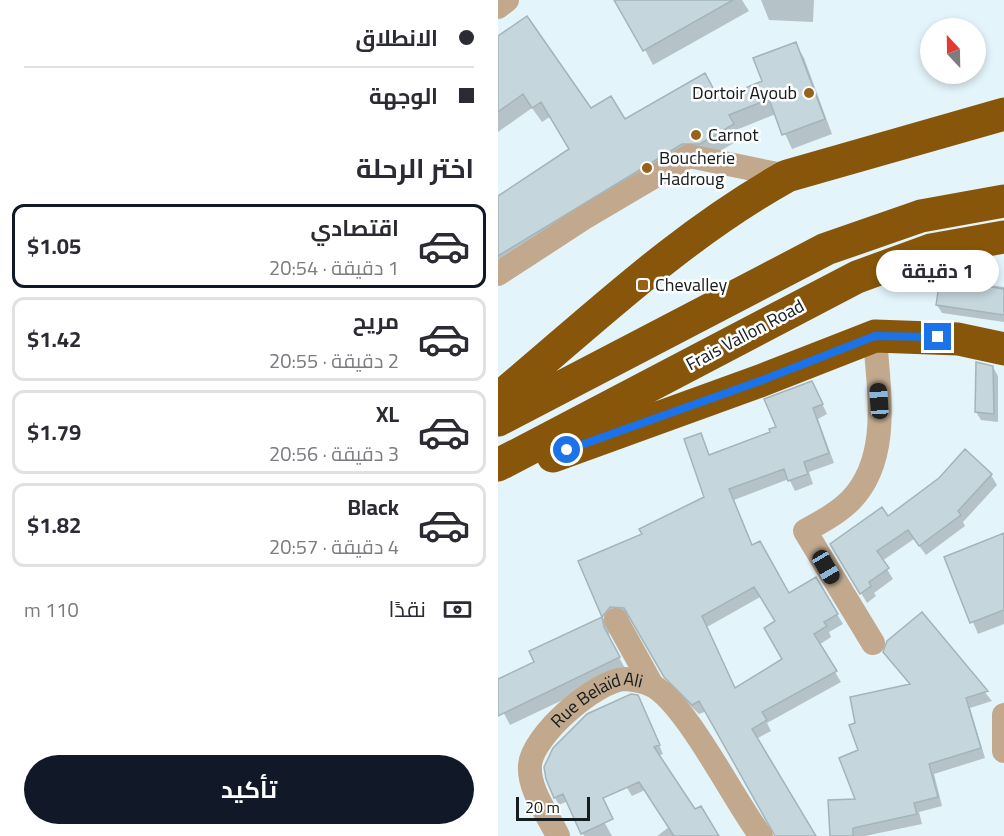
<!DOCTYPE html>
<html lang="ar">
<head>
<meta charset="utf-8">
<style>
	:root { --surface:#fff; --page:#f2f2f3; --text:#2b2b33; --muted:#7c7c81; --line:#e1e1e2; --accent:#111827 }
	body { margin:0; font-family:Georgia,Cairo,serif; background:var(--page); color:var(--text); direction:rtl; height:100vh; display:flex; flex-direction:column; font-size:22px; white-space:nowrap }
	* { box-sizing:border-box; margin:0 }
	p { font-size:20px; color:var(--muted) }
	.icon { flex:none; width:33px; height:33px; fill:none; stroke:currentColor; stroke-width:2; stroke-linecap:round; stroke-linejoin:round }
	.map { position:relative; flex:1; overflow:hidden; direction:ltr }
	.panel { display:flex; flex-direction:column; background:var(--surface); width:498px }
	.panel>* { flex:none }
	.banner { display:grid; align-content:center; height:132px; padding:0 24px; background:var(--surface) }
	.needle { width:39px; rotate:338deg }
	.buttons { position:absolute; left:422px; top:18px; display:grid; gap:12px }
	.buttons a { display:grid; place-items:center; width:66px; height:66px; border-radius:50%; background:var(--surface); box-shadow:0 3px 9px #0003; font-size:30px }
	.scale { position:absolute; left:18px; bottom:15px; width:74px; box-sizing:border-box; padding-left:6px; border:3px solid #161d1f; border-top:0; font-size:16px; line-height:21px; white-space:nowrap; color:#161d1f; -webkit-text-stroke:4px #fff; paint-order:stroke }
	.end { position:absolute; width:27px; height:27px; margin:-14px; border:8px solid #1a73e8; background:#fff; box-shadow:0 0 0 3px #fff }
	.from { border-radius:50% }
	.bubble { position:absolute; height:42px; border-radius:21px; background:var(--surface); box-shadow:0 3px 9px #0003; font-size:20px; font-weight:700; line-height:42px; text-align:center; direction:rtl }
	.car { position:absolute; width:18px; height:36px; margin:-18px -9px; border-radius:8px; box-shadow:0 0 4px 2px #0007; background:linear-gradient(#222 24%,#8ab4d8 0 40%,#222 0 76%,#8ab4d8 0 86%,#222 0) }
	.banner b { display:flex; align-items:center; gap:21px; height:57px; font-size:22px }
	.banner b+b { border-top:2px solid var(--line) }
	.banner i { width:15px; height:15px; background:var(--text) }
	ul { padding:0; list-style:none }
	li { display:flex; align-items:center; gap:18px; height:84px; margin:0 12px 9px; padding:0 12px; border:3px solid var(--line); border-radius:12px }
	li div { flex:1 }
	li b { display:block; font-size:22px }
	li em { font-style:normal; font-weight:700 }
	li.on { border-color:var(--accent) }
	li>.icon { width:54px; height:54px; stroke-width:1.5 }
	h2 { padding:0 24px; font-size:27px; line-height:72px }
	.pay { display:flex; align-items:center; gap:15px; height:66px; padding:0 24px; font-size:22px }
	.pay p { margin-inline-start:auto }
	.action { display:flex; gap:12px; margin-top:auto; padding:12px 24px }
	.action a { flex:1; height:69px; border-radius:36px; background:var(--accent); color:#fff; font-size:24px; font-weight:700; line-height:69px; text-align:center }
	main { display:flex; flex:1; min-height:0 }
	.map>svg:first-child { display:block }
	.shadow { fill:#0003; fill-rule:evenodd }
	.building { fill:#c5d6dc; stroke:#a4b4ba; stroke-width:1.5; fill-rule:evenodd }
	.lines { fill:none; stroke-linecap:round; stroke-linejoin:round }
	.street { stroke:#c2a98e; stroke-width:24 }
	.highway { stroke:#88560a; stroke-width:33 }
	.route { stroke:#1a73e8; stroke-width:8 }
	.poi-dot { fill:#976319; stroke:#fff; stroke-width:2 }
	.labels { text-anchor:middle; stroke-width:5; stroke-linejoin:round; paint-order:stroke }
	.poi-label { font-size:18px; fill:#161d1f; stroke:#fff; text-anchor:start }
	.street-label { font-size:18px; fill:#161d1f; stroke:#fff }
</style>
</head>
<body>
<main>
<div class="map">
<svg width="506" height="836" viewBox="0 0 506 836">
	<rect width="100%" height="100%" fill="#e3f4fa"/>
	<path class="shadow" d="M 136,0 L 244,0 L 251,11 L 155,65 L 147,50 Z
		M 263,0 L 316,0 L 315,22 L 271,20 Z
		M 0,38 L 93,110 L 126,121 L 221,100 L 266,82 L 297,43 L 306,58 L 334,134 L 294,149 L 278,114 L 238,130 L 243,139 L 0,277 L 0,198 L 73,149 L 53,116 L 44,122 L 34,108 L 0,132 Z
		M 492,285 L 506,287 L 506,322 L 444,313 L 439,305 L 493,289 Z
		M 495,367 L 500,376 L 500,422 L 483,420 L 478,412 Z
		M 314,382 L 329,414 L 320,419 L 336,463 L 311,472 L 315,484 L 297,491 L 291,479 L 236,500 L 255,547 L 290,595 L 318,579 L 345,624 L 331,632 L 333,637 L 321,645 L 343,682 L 269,723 L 273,731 L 258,739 L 316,836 L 279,836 L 209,711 L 201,714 L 173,687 L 133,618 L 117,617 L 111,631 L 112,641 L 128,670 L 12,725 L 0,702 L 0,681 L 38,662 L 33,652 L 106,618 L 82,562 L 146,535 L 207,498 L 202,435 L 212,456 L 274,433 ZM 264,596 L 279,622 L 286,659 L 237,690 L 209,627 Z
		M 493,475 L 499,485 L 465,522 L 467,526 L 428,555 L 416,539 L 384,561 L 395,579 L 376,593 L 378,596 L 369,603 L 334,544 Z
		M 506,535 L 506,624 L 480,634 L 448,558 Z
		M 423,614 L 494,701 L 472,708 L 487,758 L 436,774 L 444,806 L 421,812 L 424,824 L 367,836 L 333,836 L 359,800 L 362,751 L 412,685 L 387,652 Z
		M 144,706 L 165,754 L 160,756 L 197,811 L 220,836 L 159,836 L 171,827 L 147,790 L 134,796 L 86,719 Z
		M 62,742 L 114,836 L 86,836 L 70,801 L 61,805 L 57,798 L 48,772 Z"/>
	<path class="building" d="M 116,0 L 235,0 L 145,51 Z
		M 29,16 L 93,108 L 113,96 L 127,119 L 207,73 L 221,99 L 264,81 L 255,58 L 298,42 L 327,119 L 284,135 L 271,99 L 231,115 L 236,124 L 202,144 L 184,144 L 0,256 L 0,196 L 71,149 L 43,102 L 34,108 L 25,94 L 0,112 L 0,36 Z
		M 442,279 L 506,289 L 506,315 L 438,305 Z
		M 478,362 L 495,366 L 496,414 L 477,412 Z
		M 314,381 L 325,404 L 315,408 L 331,453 L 306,462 L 310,474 L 290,481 L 286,469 L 231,489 L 254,545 L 262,541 L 291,593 L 318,577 L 340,614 L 326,622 L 329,626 L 316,634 L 339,671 L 264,712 L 269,720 L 254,729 L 318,836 L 277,836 L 201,701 L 194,705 L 166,677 L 126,608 L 112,607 L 104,617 L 80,561 L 144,534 L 141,529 L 206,497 L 186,439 L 203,433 L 211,455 L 272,432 L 271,429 L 278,427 L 266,399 ZM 256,587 L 277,621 L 266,628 L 284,659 L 237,688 L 204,616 Z
		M 467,449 L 494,474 L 460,511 L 463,515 L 421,546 L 410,530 L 379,551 L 391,568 L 371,582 L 373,586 L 362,594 L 332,544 L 384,507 L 390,516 L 441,478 Z
		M 506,533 L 506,610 L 472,623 L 446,557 Z
		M 424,612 L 490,691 L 468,698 L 483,748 L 431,764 L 440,797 L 416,803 L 419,814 L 355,828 L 355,836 L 332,836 L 330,800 L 357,799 L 341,758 L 360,750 L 351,725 L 357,723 L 352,697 L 412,684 L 385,652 L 389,641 Z
		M 104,617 L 106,627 L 122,657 L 0,716 L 0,679 L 36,662 L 31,651 Z
		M 133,694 L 140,695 L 162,745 L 156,747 L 197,809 L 203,806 L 221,836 L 176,836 L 141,782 L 105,798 L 115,819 L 83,834 L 65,794 L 56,798 L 48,779 L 46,767 L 55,748 L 89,714 Z"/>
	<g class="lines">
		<g class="street">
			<path d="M 0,7 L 9,0"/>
			<path d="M 0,274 L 86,218 L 191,156 L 289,176"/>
			<path d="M 118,620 L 154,685"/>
			<path d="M 375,643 L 307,531 C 323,522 340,513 353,500 C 394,457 380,389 377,336"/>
			<path d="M 506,715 L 506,751"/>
			<path id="s1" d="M 60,836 C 50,815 30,789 32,765 C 34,736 98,680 127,679 C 133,679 147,682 153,685 C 187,701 237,802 263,836"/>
		</g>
		<path class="highway" d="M 0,399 C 95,320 180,237 289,176 L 506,114
			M 0,420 L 328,249 L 423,216 L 506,201
			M 55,456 L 262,381 L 377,336 L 460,339 L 506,349
			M 0,465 L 359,277 L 433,250 L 506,237"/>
	</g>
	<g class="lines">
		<path class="route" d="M 69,450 L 262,381 L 377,336 L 440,337"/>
	</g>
	<g class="poi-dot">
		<circle cx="311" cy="93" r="6"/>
		<circle cx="198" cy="135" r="6"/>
		<circle cx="149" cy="168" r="6"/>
		<rect x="139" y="279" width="12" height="12" rx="3"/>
	</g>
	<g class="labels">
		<g class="poi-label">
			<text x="299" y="99" text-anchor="end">Dortoir Ayoub</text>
			<text x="210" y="141">Carnot</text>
			<text x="161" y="164">Boucherie<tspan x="161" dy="21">Hadroug</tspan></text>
			<text x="157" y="291">Chevalley</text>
		</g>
		<g class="street-label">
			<text transform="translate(247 335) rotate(-28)" y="6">Frais Vallon Road</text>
			<text dy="6" stroke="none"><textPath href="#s1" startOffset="177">Rue Belaïd Ali</textPath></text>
		</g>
	</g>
</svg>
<div class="buttons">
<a><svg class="needle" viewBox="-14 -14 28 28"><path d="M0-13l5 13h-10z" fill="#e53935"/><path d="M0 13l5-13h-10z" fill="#7c7c81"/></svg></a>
</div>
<div class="scale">20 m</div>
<i class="end from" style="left:69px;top:450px"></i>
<i class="end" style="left:440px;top:337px"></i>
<div class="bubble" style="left:378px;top:250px;width:123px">1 دقيقة</div>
<i class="car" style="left:381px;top:401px;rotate:356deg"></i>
<i class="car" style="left:328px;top:567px;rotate:150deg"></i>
</div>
<section class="panel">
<div class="banner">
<b><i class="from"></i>الانطلاق</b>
<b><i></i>الوجهة</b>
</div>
<h2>اختر الرحلة</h2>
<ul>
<li class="on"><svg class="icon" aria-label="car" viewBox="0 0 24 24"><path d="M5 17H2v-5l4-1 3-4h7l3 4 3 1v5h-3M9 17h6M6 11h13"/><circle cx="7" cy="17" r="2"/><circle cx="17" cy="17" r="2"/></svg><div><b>اقتصادي</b><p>1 دقيقة · 20:54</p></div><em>$1.05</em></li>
<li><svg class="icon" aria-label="car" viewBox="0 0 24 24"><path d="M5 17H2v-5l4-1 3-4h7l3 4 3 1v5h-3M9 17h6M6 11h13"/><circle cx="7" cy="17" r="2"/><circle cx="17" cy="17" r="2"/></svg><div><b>مريح</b><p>2 دقيقة · 20:55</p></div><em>$1.42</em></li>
<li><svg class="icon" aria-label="car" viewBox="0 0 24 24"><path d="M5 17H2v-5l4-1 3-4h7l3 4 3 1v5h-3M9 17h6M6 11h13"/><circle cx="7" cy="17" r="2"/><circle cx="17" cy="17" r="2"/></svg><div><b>XL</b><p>3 دقيقة · 20:56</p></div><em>$1.79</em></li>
<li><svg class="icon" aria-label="car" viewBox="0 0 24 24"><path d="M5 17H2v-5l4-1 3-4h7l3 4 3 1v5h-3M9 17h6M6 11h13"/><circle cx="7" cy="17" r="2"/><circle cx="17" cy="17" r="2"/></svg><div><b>Black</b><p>4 دقيقة · 20:57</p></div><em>$1.82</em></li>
</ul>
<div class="pay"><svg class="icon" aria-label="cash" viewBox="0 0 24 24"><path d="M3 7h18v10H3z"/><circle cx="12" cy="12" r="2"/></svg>نقدًا<p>110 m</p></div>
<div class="action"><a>تأكيد</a></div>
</section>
</main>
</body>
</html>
